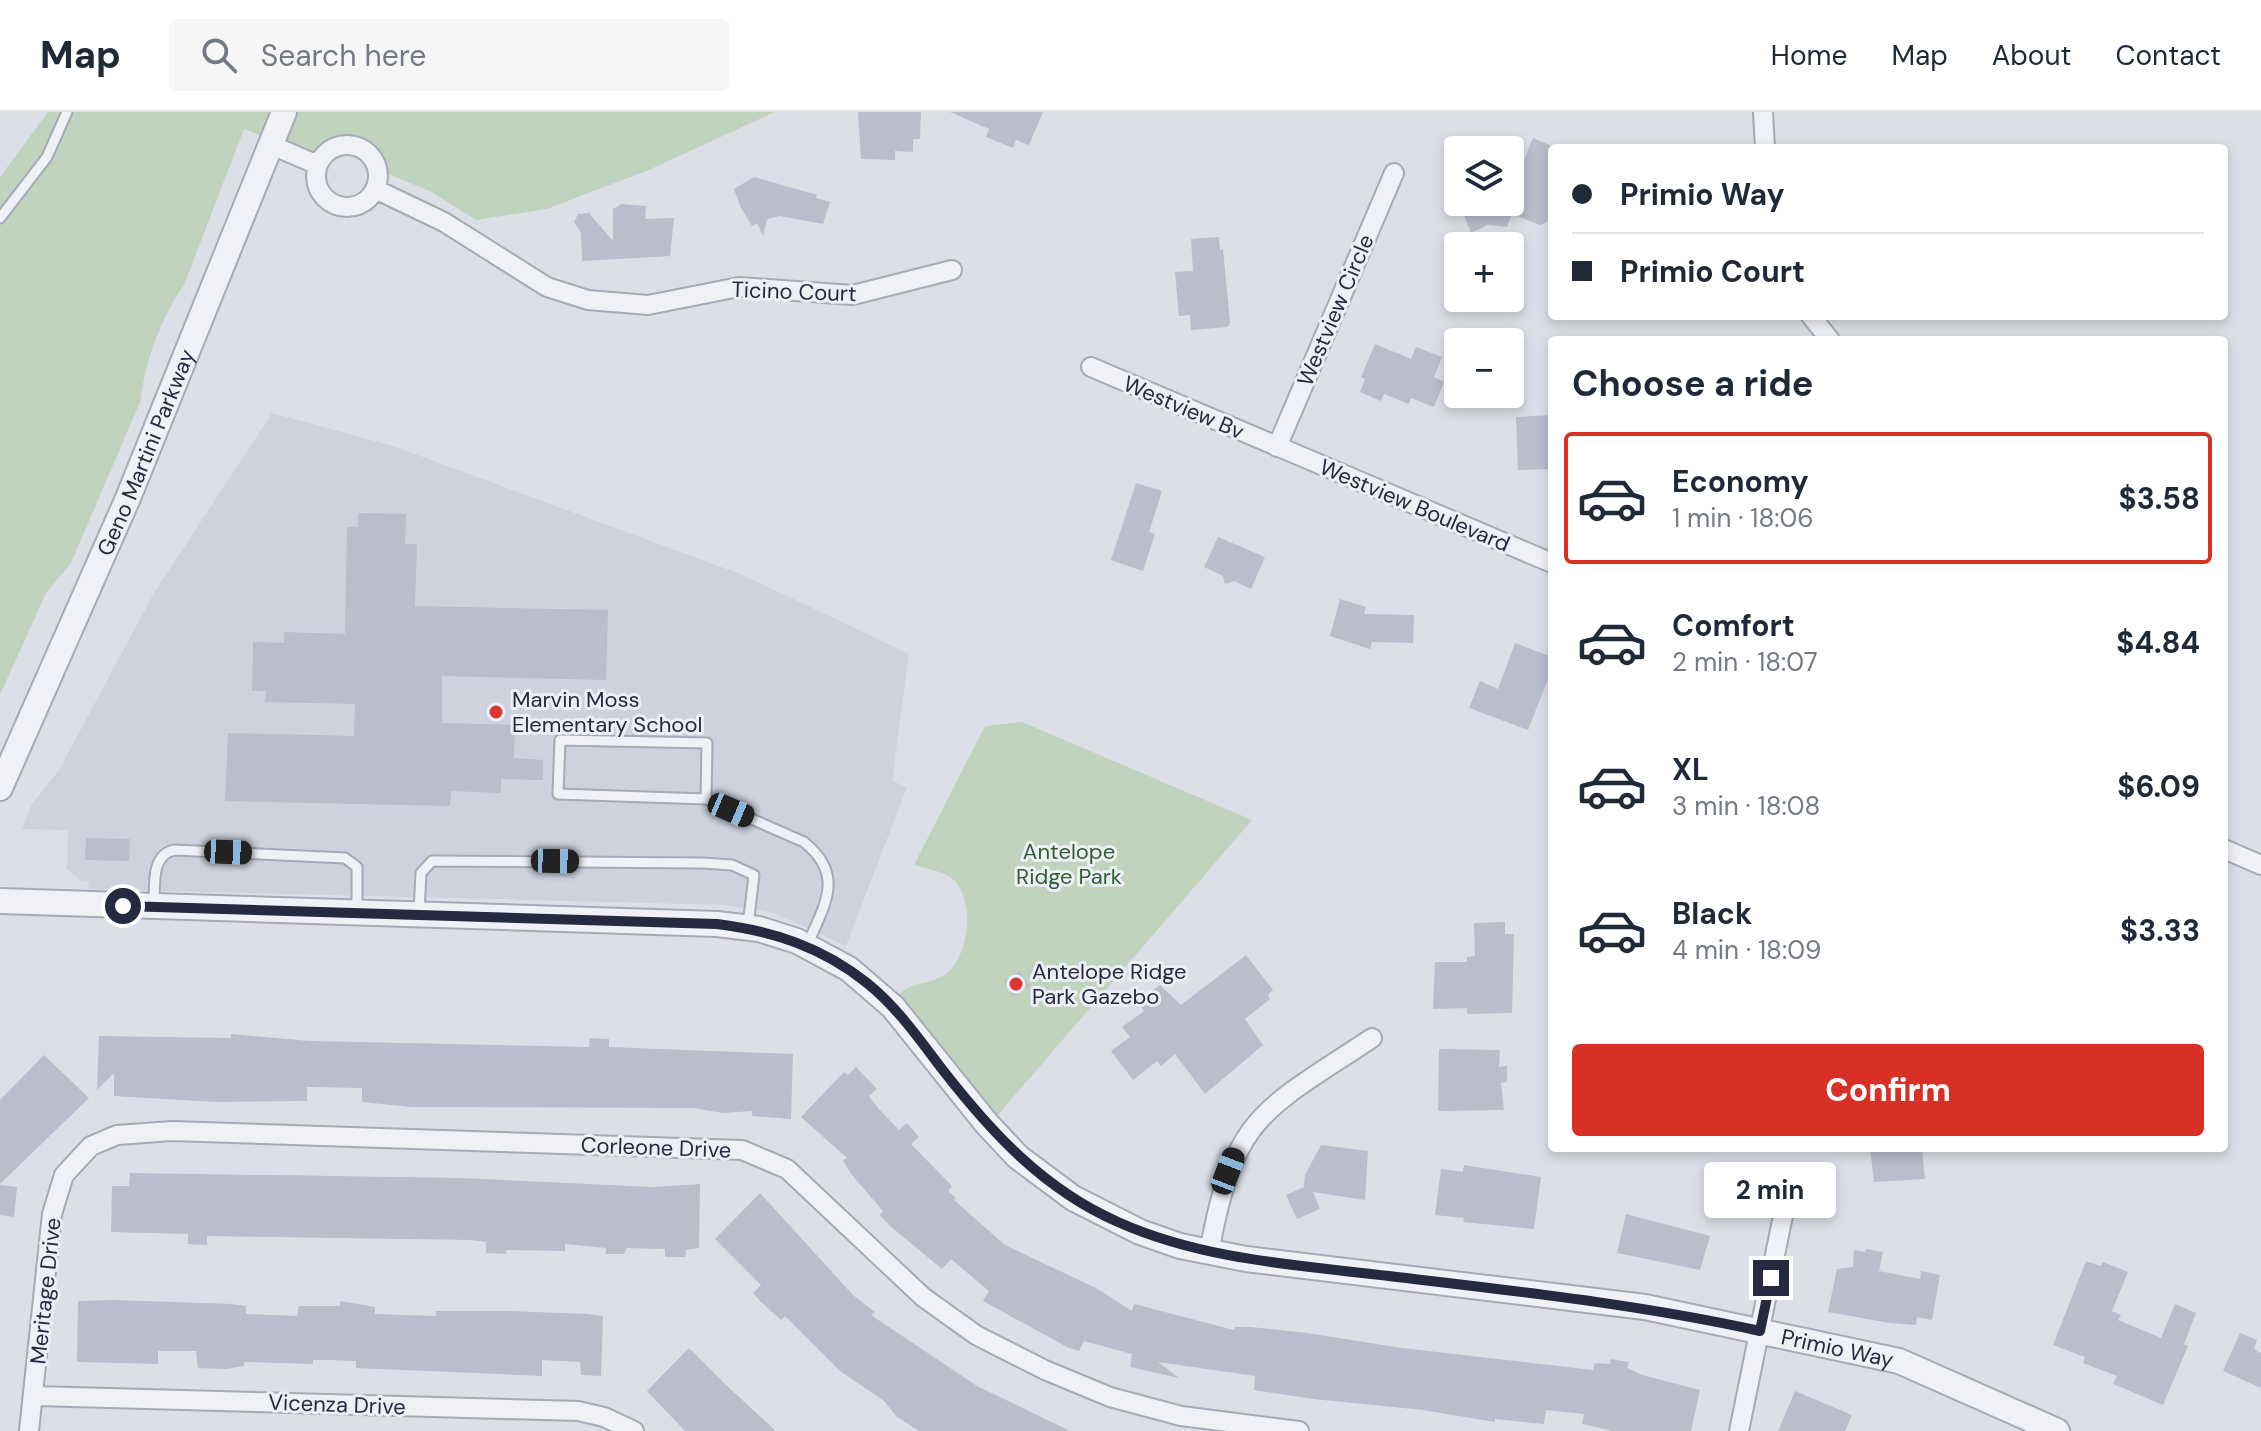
<!DOCTYPE html>
<html lang="en">
<head>
<meta charset="utf-8">
<style>
	:root { --surface:#fff; --page:#f6f6f7; --text:#1f2937; --muted:#747a83; --line:#e0e1e3; --accent:#d93025 }
	body { margin:0; font-family:"DM Sans",sans-serif; background:var(--page); color:var(--text); height:100vh; display:flex; flex-direction:column; font-size:30px; white-space:nowrap }
	* { box-sizing:border-box; margin:0 }
	p { font-size:26px; color:var(--muted) }
	.icon { flex:none; width:44px; height:44px; fill:none; stroke:currentColor; stroke-width:2; stroke-linecap:round; stroke-linejoin:round }
	.map { position:relative; flex:1; overflow:hidden }
	.details { position:absolute; left:1548px; top:224px; width:680px; height:816px; display:flex; flex-direction:column; background:var(--surface); border-radius:8px; box-shadow:0 4px 12px #0003 }
	.details>* { flex:none }
	.hud { position:absolute; left:1548px; top:32px; width:680px; height:176px; border-radius:8px; box-shadow:0 4px 12px #0003; display:grid; align-content:center; height:176px; padding:0 24px; background:var(--surface) }
	.controls { position:absolute; left:1444px; top:24px; display:grid; gap:16px }
	.controls a { display:grid; place-items:center; width:80px; height:80px; border-radius:8px; background:var(--surface); box-shadow:0 4px 12px #0003; font-size:40px }
	.end { position:absolute; width:36px; height:36px; margin:-18px; border:10px solid #252a40; background:#fff; box-shadow:0 0 0 4px #fff }
	.from { border-radius:50% }
	.bubble { position:absolute; height:56px; border-radius:8px; background:var(--surface); box-shadow:0 4px 12px #0003; font-size:26px; font-weight:700; line-height:56px; text-align:center }
	.car { position:absolute; width:24px; height:48px; margin:-24px -12px; border-radius:10px; box-shadow:0 0 6px 2px #0007; background:linear-gradient(#222 24%,#8ab4d8 0 40%,#222 0 76%,#8ab4d8 0 86%,#222 0) }
	.hud b { display:flex; align-items:center; gap:28px; height:76px; font-size:30px }
	.hud b+b { border-top:2px solid var(--line) }
	.hud i { width:20px; height:20px; background:var(--text) }
	ul { padding:0; list-style:none }
	li { display:flex; align-items:center; gap:24px; height:132px; margin:0 16px 12px; padding:0 8px; border:4px solid transparent; border-radius:8px }
	li div { flex:1 }
	li b { display:block; font-size:30px }
	li em { font-style:normal; font-weight:700 }
	li.current { border-color:var(--accent) }
	li>.icon { width:72px; height:72px; stroke-width:1.5 }
	h2 { padding:0 24px; font-size:36px; line-height:96px }
	.primary-button { display:flex; gap:16px; margin-top:auto; padding:16px 24px }
	.primary-button a { flex:1; height:92px; border-radius:8px; background:var(--accent); color:#fff; font-size:32px; font-weight:700; line-height:92px; text-align:center }
	header { display:flex; align-items:center; gap:48px; box-sizing:border-box; height:112px; padding:0 40px; background:var(--surface); border-bottom:2px solid var(--line) }
	header strong { font-size:38px }
	nav { display:flex; gap:44px; margin-inline-start:auto; font-size:28px }
	.search { width:560px; height:72px; background:var(--page); display:flex; align-items:center; gap:20px; box-sizing:border-box; padding:0 28px; border-radius:8px; color:var(--muted); font-size:30px }
	.map>svg:first-child { display:block }
	.built { fill:#ced2de }
	.green { fill:#bfd3bd }
	.building { fill:#b9bdcc }
	.lines { fill:none; stroke-linecap:round; stroke-linejoin:round }
	.service-casing { stroke:#a6a9b6; stroke-width:13 }
	.minor-casing { stroke:#a6a9b6; stroke-width:22 }
	.tertiary-casing { stroke:#a6a9b6; stroke-width:28 }
	.service { stroke:#f0f1f6; stroke-width:9 }
	.minor { stroke:#f0f1f6; stroke-width:18 }
	.tertiary { stroke:#f0f1f6; stroke-width:24 }
	.route { stroke:#252a40; stroke-width:10 }
	.poi-dot { fill:#dc3433; stroke:#eceff6; stroke-width:3 }
	.labels { text-anchor:middle; stroke-width:6; stroke-linejoin:round; paint-order:stroke }
	.street-label { font-size:22px; fill:#252a40; stroke:#eceff6 }
	.poi-label { font-size:22px; fill:#252a40; stroke:#eceff6; text-anchor:start }
	.park-label { font-size:22px; fill:#325d31; stroke:#eceff6 }
</style>
</head>
<body>
<header>
<strong>Map</strong>
<div class="search"><svg class="icon" aria-label="search" viewBox="0 0 24 24"><circle cx="10" cy="10" r="6"/><path d="M15 15l6 6"/></svg>Search here</div>
<nav><a>Home</a><a>Map</a><a>About</a><a>Contact</a></nav>
</header>
<div class="map">
<svg width="2261" height="1319" viewBox="0 0 2261 1319">
	<rect width="100%" height="100%" fill="#dddfe8"/>
	<path class="built" d="M 272,301 L 393,334 L 743,463 L 909,542 L 892,669 L 907,675 L 846,834 L 774,801 L 725,793 L 89,777 L 88,769 L 80,768 L 67,757 L 68,718 L 22,717 L 32,692 L 59,658 L 154,481 Z"/>
	<path class="green" d="M 48,0 L 775,0 L 651,57 L 547,97 L 476,108 L 430,79 L 388,62 L 367,32 L 350,27 L 340,28 L 318,47 L 244,17 L 184,173 C 161,206 145,248 141,288 L 71,451 L 46,481 L 0,583 L 0,65 Z
		M 1022,610 L 1252,708 L 997,1004 L 899,883 C 912,868 931,874 947,861 C 970,843 976,782 950,765 C 940,759 925,756 914,753 L 985,614 Z"/>
	<path class="building" d="M 858,0 L 921,0 L 920,27 L 913,27 L 913,40 L 895,39 L 895,48 L 861,47 Z
		M 950,0 L 1043,0 L 1029,33 L 1016,28 L 1013,36 L 986,25 L 989,17 Z
		M 1533,26 L 1552,34 L 1552,108 L 1540,113 L 1512,102 L 1507,115 L 1488,113 L 1471,121 L 1459,90 L 1510,90 L 1510,64 L 1519,61 Z
		M 754,65 L 817,83 L 816,86 L 830,90 L 823,112 L 780,104 L 767,107 L 763,124 L 757,111 L 752,114 L 741,96 L 734,77 Z
		M 621,92 L 646,94 L 645,107 L 674,106 L 670,144 L 582,149 L 581,121 L 574,110 L 578,102 L 589,101 L 613,129 L 613,97 Z
		M 1219,125 L 1220,138 L 1223,137 L 1230,210 L 1228,215 L 1191,218 L 1190,203 L 1179,204 L 1175,160 L 1193,159 L 1191,127 Z
		M 1375,232 L 1411,247 L 1416,235 L 1442,245 L 1434,265 L 1444,270 L 1434,295 L 1411,286 L 1409,292 L 1384,282 L 1381,289 L 1360,280 L 1365,267 L 1361,265 Z
		M 1552,303 L 1552,357 L 1518,358 L 1516,305 Z
		M 1136,371 L 1162,379 L 1149,420 L 1155,422 L 1143,459 L 1111,448 Z
		M 358,401 L 406,402 L 405,432 L 417,432 L 415,494 L 608,498 L 606,568 L 442,564 L 442,611 L 515,613 L 514,646 L 543,648 L 543,668 L 501,667 L 501,681 L 451,679 L 450,694 L 225,689 L 228,621 L 354,624 L 355,592 L 265,590 L 266,579 L 252,579 L 253,530 L 284,531 L 284,520 L 345,522 L 347,415 L 358,415 Z
		M 1218,425 L 1265,445 L 1251,477 L 1234,469 L 1225,472 L 1223,464 L 1204,455 Z
		M 1340,487 L 1366,495 L 1364,502 L 1414,503 L 1413,531 L 1372,530 L 1370,537 L 1330,524 Z
		M 1515,531 L 1552,545 L 1552,557 L 1528,618 L 1469,596 L 1480,569 L 1498,577 Z
		M 86,726 L 130,727 L 129,749 L 85,748 Z
		M 1505,810 L 1505,822 L 1514,822 L 1512,901 L 1467,902 L 1467,896 L 1433,897 L 1435,850 L 1467,850 L 1467,845 L 1475,844 L 1474,811 Z
		M 1246,843 L 1273,878 L 1268,883 L 1270,887 L 1245,907 L 1263,933 L 1205,982 L 1175,942 L 1161,954 L 1157,949 L 1133,968 L 1111,939 L 1130,925 L 1122,915 L 1144,899 L 1137,889 L 1160,873 L 1181,893 Z
		M 1020,859 L 1029,874 L 1013,884 L 1004,869 Z
		M 231,922 L 309,929 L 589,935 L 590,926 L 609,927 L 609,935 L 793,942 L 791,1007 L 752,1004 L 752,999 L 723,1001 L 693,996 L 412,995 L 362,990 L 362,976 L 307,975 L 307,989 L 216,990 L 114,984 L 114,961 L 97,978 L 99,924 L 231,926 Z
		M 1439,937 L 1500,938 L 1499,955 L 1507,954 L 1507,970 L 1501,971 L 1504,998 L 1438,999 Z
		M 44,943 L 89,986 L 0,1072 L 0,988 Z
		M 856,955 L 877,977 L 869,984 L 878,996 L 899,1018 L 907,1011 L 919,1025 L 911,1032 L 952,1074 L 948,1079 L 956,1086 L 954,1088 L 1005,1133 L 1098,1177 L 1132,1199 L 1134,1192 L 1234,1218 L 1235,1215 L 1251,1215 L 1307,1221 L 1402,1236 L 1593,1258 L 1595,1251 L 1610,1252 L 1611,1247 L 1629,1250 L 1627,1256 L 1642,1263 L 1700,1278 L 1691,1319 L 1613,1319 L 1582,1312 L 1584,1302 L 1546,1298 L 1544,1312 L 1495,1307 L 1495,1310 L 1423,1298 L 1313,1287 L 1254,1278 L 1255,1264 L 1158,1250 L 1179,1266 L 1130,1255 L 1132,1242 L 1084,1229 L 1079,1239 L 1069,1236 L 983,1189 L 989,1179 L 951,1147 L 942,1157 L 889,1113 L 880,1103 L 883,1099 L 852,1063 L 843,1049 L 847,1046 L 801,1005 L 844,960 L 848,963 Z
		M 1321,1033 L 1368,1039 L 1365,1088 L 1313,1080 L 1320,1097 L 1297,1107 L 1286,1083 L 1304,1075 L 1305,1063 Z
		M 1870,1036 L 1922,1036 L 1925,1067 L 1874,1070 Z
		M 1464,1053 L 1541,1065 L 1534,1117 L 1463,1110 L 1464,1106 L 1435,1103 L 1441,1057 L 1463,1060 Z
		M 130,1061 L 462,1066 L 653,1075 L 700,1072 L 699,1136 L 686,1138 L 685,1145 L 665,1145 L 665,1137 L 627,1136 L 624,1142 L 606,1142 L 606,1136 L 565,1132 L 565,1139 L 507,1138 L 506,1142 L 486,1141 L 486,1130 L 471,1128 L 207,1124 L 207,1133 L 188,1132 L 188,1122 L 111,1120 L 112,1074 L 129,1074 Z
		M 0,1073 L 17,1075 L 14,1105 L 0,1103 Z
		M 760,1081 L 853,1183 L 875,1200 L 871,1203 L 977,1274 L 1070,1319 L 919,1319 L 896,1304 L 884,1289 L 840,1259 L 785,1204 L 781,1208 L 760,1189 L 753,1181 L 761,1173 L 715,1127 Z
		M 1626,1102 L 1710,1124 L 1700,1158 L 1617,1141 Z
		M 1866,1137 L 1883,1140 L 1879,1159 L 1920,1167 L 1921,1159 L 1940,1163 L 1932,1208 L 1917,1205 L 1916,1213 L 1890,1211 L 1828,1200 L 1837,1157 L 1853,1155 L 1854,1138 L 1865,1140 Z
		M 2086,1149 L 2101,1154 L 2103,1150 L 2128,1160 L 2112,1199 L 2121,1203 L 2118,1208 L 2161,1226 L 2175,1192 L 2196,1201 L 2184,1232 L 2188,1234 L 2163,1293 L 2113,1272 L 2117,1264 L 2083,1251 L 2085,1245 L 2053,1233 Z
		M 113,1188 L 232,1192 L 246,1194 L 246,1202 L 297,1204 L 299,1194 L 340,1194 L 340,1189 L 375,1195 L 375,1202 L 436,1204 L 436,1199 L 509,1199 L 587,1202 L 603,1204 L 601,1264 L 581,1263 L 580,1250 L 542,1248 L 542,1264 L 356,1256 L 356,1249 L 329,1248 L 313,1248 L 313,1252 L 244,1250 L 244,1254 L 227,1257 L 198,1256 L 196,1239 L 158,1239 L 158,1252 L 77,1250 L 78,1189 Z
		M 2240,1221 L 2257,1228 L 2254,1237 L 2261,1241 L 2261,1276 L 2223,1259 Z
		M 689,1236 L 726,1273 L 776,1319 L 685,1319 L 647,1279 Z
		M 1795,1279 L 1852,1303 L 1845,1319 L 1778,1319 Z"/>
	<g class="lines">
		<defs>
			<path id="service" d="M 0,106 L 47,45 L 67,0
				M 706,687 L 707,631 L 560,628 L 558,682 L 706,687 L 804,730 C 846,764 824,793 807,834
				M 154,792 C 155,773 151,743 174,738 L 345,746 L 357,755 L 357,799
				M 419,800 L 421,761 L 432,749 L 702,751 L 732,753 L 754,763 L 748,814"/>
			<path id="minor" d="M 1763,0 L 1765,36
				M 271,33 L 318,53
				M316 64a31 31 0 1 1 62 0a31 31 0 1 1-62 0Z
				M 375,77 L 444,110 L 547,175 L 588,188 L 648,193 L 739,175 L 853,183 L 952,158
				M 1811,204 L 1830,228
				M 1091,255 L 1552,451
				M 1277,335 L 1394,61
				M 2224,737 L 2261,753
				M 1209,1141 C 1234,1003 1262,999 1372,926
				M 35,1284 L 578,1299 L 604,1305 L 634,1319
				M 29,1319 L 52,1102 L 64,1063 L 91,1034 L 117,1023 L 172,1019 L 742,1038 L 787,1057 L 923,1185 L 976,1223 L 1045,1258 L 1110,1285 L 1181,1304 L 1299,1319
				M 1739,1319 L 1786,1089"/>
			<g id="tertiary">
				<path id="s1" d="M 0,676 L 128,386 L 284,0"/>
				<path id="s2" d="M 0,789 L 717,812 L 759,817 L 797,829 L 849,857 L 893,895 L 987,1012 L 1018,1045 L 1073,1086 L 1140,1120 L 1180,1134 L 1246,1147 L 1645,1195 L 1899,1249 L 2057,1319"/>
			</g>
		</defs>
		<use href="#service" class="service-casing"/>
		<use href="#minor" class="minor-casing"/>
		<use href="#tertiary" class="tertiary-casing"/>
		<use href="#service" class="service"/>
		<use href="#minor" class="minor"/>
		<use href="#tertiary" class="tertiary"/>
	</g>
	<g class="lines">
		<path class="route" d="M 123,794 L 717,812 C 773,819 822,835 867,871 C 897,895 919,927 942,957 C 991,1020 1043,1077 1118,1110 C 1203,1148 1297,1153 1389,1164 C 1514,1179 1637,1192 1760,1219 L 1771,1166"/>
	</g>
	<g class="poi-dot">
		<circle cx="496" cy="600" r="8"/>
		<circle cx="1016" cy="872" r="8"/>
	</g>
	<g class="labels">
		<g class="street-label">
			<text transform="translate(794 179) rotate(2)" y="8">Ticino Court</text>
			<text transform="translate(1335 198) rotate(-67)" y="8">Westview Circle</text>
			<text transform="translate(1184 295) rotate(23)" y="8">Westview Bv</text>
			<text dy="8" stroke="none"><textPath href="#s1" startOffset="366">Geno Martini Parkway</textPath></text>
			<text transform="translate(1415 393) rotate(23)" y="8">Westview Boulevard</text>
			<text transform="translate(656 1035) rotate(2)" y="8">Corleone Drive</text>
			<text transform="translate(45 1179) rotate(-84)" y="8">Meritage Drive</text>
			<text dy="8" stroke="none"><textPath href="#s2" startOffset="1964">Primio Way</textPath></text>
			<text transform="translate(337 1292) rotate(2)" y="8">Vicenza Drive</text>
		</g>
		<g class="poi-label">
			<text x="512" y="595">Marvin Moss<tspan x="512" dy="25">Elementary School</tspan></text>
			<text x="1032" y="867">Antelope Ridge<tspan x="1032" dy="25">Park Gazebo</tspan></text>
		</g>
		<g class="park-label">
			<text x="1069" y="747">Antelope<tspan x="1069" dy="25">Ridge Park</tspan></text>
		</g>
	</g>
</svg>
<div class="controls">
<a><svg class="icon" aria-label="layers" viewBox="0 0 24 24"><path d="M12 4l9 5-9 5-9-5zM3 14l9 5 9-5"/></svg></a>
<a>+</a>
<a>−</a>
</div>
<i class="end from" style="left:123px;top:794px"></i>
<i class="end" style="left:1771px;top:1166px"></i>
<div class="bubble" style="left:1704px;top:1050px;width:132px">2 min</div>
<i class="car" style="left:731px;top:698px;rotate:113deg"></i>
<i class="car" style="left:228px;top:740px;rotate:92deg"></i>
<i class="car" style="left:555px;top:749px;rotate:91deg"></i>
<i class="car" style="left:1228px;top:1059px;rotate:21deg"></i>
<div class="hud">
<b><i class="from"></i>Primio Way</b>
<b><i></i>Primio Court</b>
</div>
<section class="details">
<h2>Choose a ride</h2>
<ul>
<li class="current"><svg class="icon" aria-label="car" viewBox="0 0 24 24"><path d="M5 17H2v-5l4-1 3-4h7l3 4 3 1v5h-3M9 17h6M6 11h13"/><circle cx="7" cy="17" r="2"/><circle cx="17" cy="17" r="2"/></svg><div><b>Economy</b><p>1 min · 18:06</p></div><em>$3.58</em></li>
<li><svg class="icon" aria-label="car" viewBox="0 0 24 24"><path d="M5 17H2v-5l4-1 3-4h7l3 4 3 1v5h-3M9 17h6M6 11h13"/><circle cx="7" cy="17" r="2"/><circle cx="17" cy="17" r="2"/></svg><div><b>Comfort</b><p>2 min · 18:07</p></div><em>$4.84</em></li>
<li><svg class="icon" aria-label="car" viewBox="0 0 24 24"><path d="M5 17H2v-5l4-1 3-4h7l3 4 3 1v5h-3M9 17h6M6 11h13"/><circle cx="7" cy="17" r="2"/><circle cx="17" cy="17" r="2"/></svg><div><b>XL</b><p>3 min · 18:08</p></div><em>$6.09</em></li>
<li><svg class="icon" aria-label="car" viewBox="0 0 24 24"><path d="M5 17H2v-5l4-1 3-4h7l3 4 3 1v5h-3M9 17h6M6 11h13"/><circle cx="7" cy="17" r="2"/><circle cx="17" cy="17" r="2"/></svg><div><b>Black</b><p>4 min · 18:09</p></div><em>$3.33</em></li>
</ul>
<div class="primary-button"><a>Confirm</a></div>
</section>
</div>
</body>
</html>
